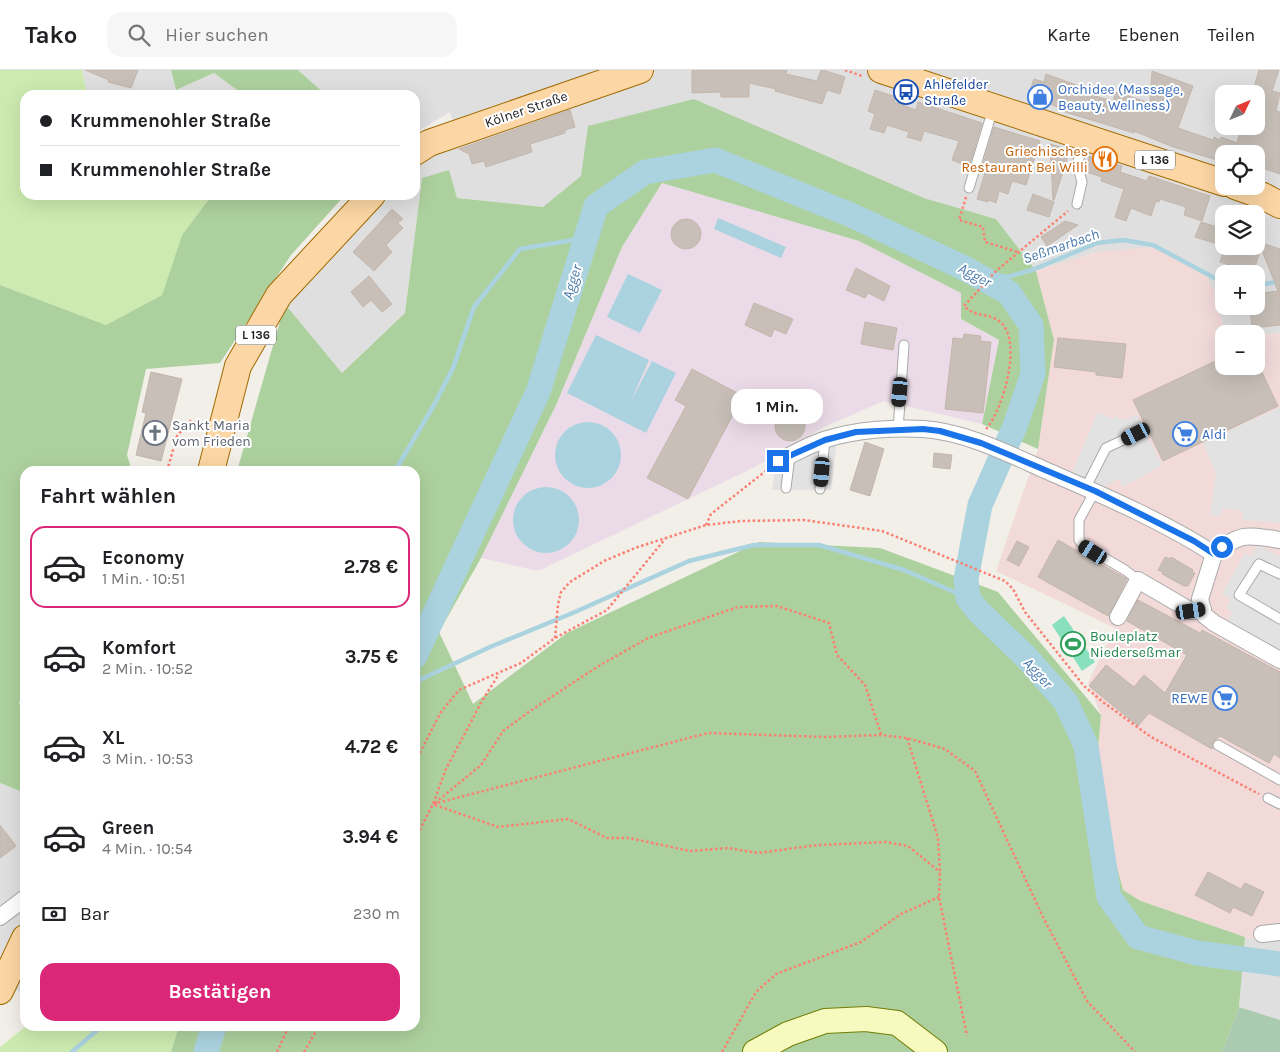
<!DOCTYPE html>
<html lang="de">
<head>
<meta charset="utf-8">
<style>
	:root { --surface:#fff; --page:#f6f6f6; --text:#202124; --muted:#757577; --line:#e0e0e0; --accent:#db2777 }
	body { margin:0; font-family:Karla,sans-serif; background:var(--page); color:var(--text); height:100vh; display:flex; flex-direction:column; font-size:19px; white-space:nowrap }
	* { box-sizing:border-box; margin:0 }
	p { font-size:16px; color:var(--muted) }
	.icon { flex:none; width:28px; height:28px; fill:none; stroke:currentColor; stroke-width:2; stroke-linecap:round; stroke-linejoin:round }
	.map { position:relative; flex:1; overflow:hidden }
	.details { position:absolute; left:20px; top:396px; width:400px; height:565px; display:flex; flex-direction:column; background:var(--surface); border-radius:15px; box-shadow:0 5px 20px #0002 }
	.details>* { flex:none }
	.hud { position:absolute; left:20px; top:20px; width:400px; height:110px; border-radius:15px; box-shadow:0 5px 20px #0002; display:grid; align-content:center; height:110px; padding:0 20px; background:var(--surface) }
	.needle { width:32px; rotate:47deg }
	.controls { position:absolute; left:1215px; top:15px; display:grid; gap:10px }
	.controls a { display:grid; place-items:center; width:50px; height:50px; border-radius:10px; background:var(--surface); box-shadow:0 5px 20px #0002; font-size:25px }
	.end { position:absolute; width:22px; height:22px; margin:-11px; border:6px solid #1a73e8; background:#fff; box-shadow:0 0 0 2px #fff }
	.from { border-radius:50% }
	.bubble { position:absolute; height:35px; border-radius:15px; background:var(--surface); box-shadow:0 5px 20px #0002; font-size:16px; font-weight:700; line-height:35px; text-align:center }
	.car { position:absolute; width:15px; height:30px; margin:-15px -8px; border-radius:6px; box-shadow:0 0 4px 1px #0007; background:linear-gradient(#222 24%,#8ab4d8 0 40%,#222 0 76%,#8ab4d8 0 86%,#222 0) }
	.hud b { display:flex; align-items:center; gap:18px; height:48px; font-size:19px }
	.hud b+b { border-top:1px solid var(--line) }
	.hud i { width:12px; height:12px; background:var(--text) }
	ul { padding:0; list-style:none }
	li { display:flex; align-items:center; gap:15px; height:82px; margin:0 10px 8px; padding:0 10px; border:2px solid transparent; border-radius:15px }
	li div { flex:1 }
	li b { display:block; font-size:19px }
	li em { font-style:normal; font-weight:700 }
	li.on { border-color:var(--accent) }
	li>.icon { width:45px; height:45px; stroke-width:1.5 }
	h2 { padding:0 20px; font-size:22px; line-height:60px }
	.pay { display:flex; align-items:center; gap:12px; height:55px; padding:0 20px; font-size:19px }
	.pay p { margin-inline-start:auto }
	.primary-button { display:flex; gap:10px; margin-top:auto; padding:10px 20px }
	.primary-button a { flex:1; height:58px; border-radius:15px; background:var(--accent); color:#fff; font-size:20px; font-weight:700; line-height:58px; text-align:center }
	header { display:flex; align-items:center; gap:30px; box-sizing:border-box; height:70px; padding:0 25px; background:var(--surface); border-bottom:1px solid var(--line) }
	header strong { font-size:24px }
	nav { display:flex; gap:28px; margin-inline-start:auto; font-size:18px }
	.search { width:350px; height:45px; background:var(--page); display:flex; align-items:center; gap:12px; box-sizing:border-box; padding:0 18px; border-radius:15px; color:var(--muted); font-size:19px }
	.map>svg:first-child { display:block }
	.residential { fill:#e0dfdf; fill-rule:evenodd }
	.commercial { fill:#f2dad9 }
	.industrial { fill:#ebdbe8 }
	.grass { fill:#cdebb0 }
	.forest { fill:#add19e }
	.cemetery { fill:#aacbaf }
	.pitch { fill:#88e0be }
	.parking { fill:#e2e2e2 }
	.water { fill:#aad3df }
	.lines { fill:none; stroke-linecap:round; stroke-linejoin:round }
	.stream { stroke:#aad3df; stroke-width:4.5 }
	.river { stroke:#aad3df; stroke-width:25 }
	.building { fill:#c7bfb8; stroke:#c4b6ab }
	.lane-casing { stroke:#a9a9a9; stroke-width:11 }
	.street-casing { stroke:#a9a9a9; stroke-width:18 }
	.secondary-casing { stroke:#707d05; stroke-width:26 }
	.primary-casing { stroke:#a06b00; stroke-width:28 }
	.path { stroke:#fa8072; stroke-width:2.5; stroke-dasharray:2.5 2.5; stroke-linecap:butt }
	.lane { stroke:#fff; stroke-width:9 }
	.street { stroke:#fff; stroke-width:16 }
	.secondary { stroke:#f7fabf; stroke-width:24 }
	.primary { stroke:#fcd6a4; stroke-width:26 }
	.route { stroke:#1a73e8; stroke-width:6 }
	.labels { text-anchor:middle; stroke-width:4; stroke-linejoin:round; paint-order:stroke }
	.shield { fill:#fff; stroke:#646464; stroke-width:1 }
	.shield-label { font-size:12px; font-weight:bold; fill:#222 }
	.transit-label { font-size:14px; fill:#164399; stroke:#fff; text-anchor:start }
	.shop-label { font-size:14px; fill:#366cbe; stroke:#fff; text-anchor:start }
	.street-label { font-size:14px; fill:#222; stroke:#fff }
	.food-label { font-size:14px; fill:#c56008; stroke:#fff; text-anchor:end }
	.worship-label { font-size:14px; fill:#5b616d; stroke:#fff; text-anchor:start }
	.leisure-label { font-size:14px; fill:#27864d; stroke:#fff; text-anchor:start }
	.water-label { font-size:15px; font-style:italic; fill:#4a7aab; stroke:#fff }
</style>
</head>
<body>
<header>
<strong>Tako</strong>
<div class="search"><svg class="icon" aria-label="search" viewBox="0 0 24 24"><circle cx="10" cy="10" r="6"/><path d="M15 15l6 6"/></svg>Hier suchen</div>
<nav><a>Karte</a><a>Ebenen</a><a>Teilen</a></nav>
</header>
<div class="map">
<svg width="1280" height="982" viewBox="0 0 1280 982">
	<rect width="100%" height="100%" fill="#f2efe9"/>
	<path class="residential" d="M 82,0 L 171,0 L 176,20 L 214,3 L 244,25 L 87,24 Z
		M 298,0 L 1280,0 L 1280,263 L 1256,266 L 1256,264 L 1225,264 L 1214,220 L 1098,182 L 1036,201 L 996,149 L 924,128 L 588,56 L 582,106 L 543,137 L 457,128 L 422,108 L 405,243 L 342,303 L 285,234 L 382,125 L 415,125 L 415,91 L 460,73 L 450,42 L 415,63 L 415,25 L 326,25 ZM 1224,24 L 1256,24 L 1256,56 L 1224,56 ZM 1224,84 L 1256,84 L 1256,116 L 1224,116 ZM 1224,144 L 1256,144 L 1256,176 L 1224,176 ZM 1224,204 L 1256,204 L 1256,236 L 1224,236 Z
		M 0,713 L 25,723 L 25,924 L 0,912 Z
		M 1245,867 L 1260,870 L 1280,868 L 1280,950 L 1239,937 Z"/>
	<path class="commercial" d="M 1153,177 L 1191,192 L 1205,204 L 1214,220 L 1225,264 L 1224,296 L 1256,296 L 1256,266 L 1280,263 L 1280,868 L 1260,870 L 1245,867 L 1141,831 L 1123,820 L 1100,731 L 1097,691 L 1101,645 L 1088,613 L 1115,558 L 996,501 L 1038,379 L 1054,270 L 1036,201 L 1098,182 Z"/>
	<path class="industrial" d="M 662,113 L 859,171 L 961,223 L 961,249 L 999,270 L 982,354 L 884,331 L 826,356 L 755,397 L 538,501 L 481,488 L 557,333 L 622,177 Z"/>
	<path class="grass" d="M 0,0 L 82,0 L 87,24 L 93,25 L 25,25 L 25,125 L 212,125 L 182,165 L 162,225 L 106,255 L 0,215 Z
		M 26,956 L 179,956 L 171,982 L 0,982 L 0,977 Z"/>
	<path class="forest" d="M 171,0 L 298,0 L 326,25 L 244,25 L 214,3 L 176,20 Z
		M 694,29 L 924,128 L 996,149 L 1036,201 L 1054,270 L 1038,379 L 982,354 L 999,270 L 961,249 L 961,223 L 859,171 L 662,113 L 622,177 L 557,333 L 481,488 L 439,562 L 473,634 L 567,563 L 759,472 L 880,478 L 998,522 L 1101,645 L 1097,691 L 1100,731 L 1123,820 L 1141,831 L 1245,867 L 1239,937 L 1222,982 L 171,982 L 179,956 L 415,956 L 415,401 L 237,401 L 285,234 L 342,303 L 405,243 L 422,108 L 449,100 L 457,128 L 543,137 L 581,106 L 588,56 Z
		M 212,125 L 345,125 L 291,185 L 220,293 L 146,299 L 127,385 L 132,401 L 25,401 L 25,625 L 19,632 L 25,657 L 25,723 L 0,713 L 0,215 L 106,255 L 162,225 L 182,165 Z"/>
	<path class="cemetery" d="M 1239,937 L 1280,950 L 1280,982 L 1222,982 Z"/>
	<path class="pitch" d="M 1064,546 L 1095,592 L 1082,601 L 1052,555 Z"/>
	<path class="parking" d="M 1280,337 L 1280,453 L 1243,450 L 1242,441 L 1222,438 L 1221,446 L 1210,445 L 1216,404 L 1203,373 Z
		M 1098,342 L 1113,349 L 1115,346 L 1124,350 L 1137,344 L 1162,395 L 1123,417 L 1119,409 L 1102,417 L 1072,402 Z
		M 837,370 L 831,420 L 772,420 L 776,395 Z
		M 1258,475 L 1280,487 L 1280,583 L 1227,553 L 1232,542 L 1226,538 L 1231,529 L 1222,524 L 1245,483 L 1251,486 Z"/>
	<path class="water" d="M 718,148 L 786,177 L 781,188 L 714,159 Z
		M 628,204 L 662,220 L 640,263 L 607,247 Z
		M 596,265 L 649,290 L 630,333 L 652,291 L 676,303 L 646,363 L 567,323 Z
		M555 385a33 33 0 1 1 66 0a33 33 0 1 1-66 0Z
		M513 450a33 33 0 1 1 66 0a33 33 0 1 1-66 0Z"/>
	<g class="lines">
		<path class="stream" d="M 988,212 L 1001,206 L 1007,207 L 1032,200 L 1097,173 L 1123,170 L 1153,175 L 1224,213
			M 1256,216 L 1280,211
			M 395,401 L 434,335 L 453,298 L 474,237 L 520,179 L 585,168
			M 415,612 L 490,577 L 575,542 L 689,491 L 754,475 L 819,475 L 904,500 L 968,528
			M 72,982 L 102,956"/>
		<path class="river" d="M 415,586 L 538,322 L 596,136 L 645,102 L 715,90 L 851,145 L 964,198 L 1009,223 L 1031,255 L 1033,304 L 1015,356 L 980,435 L 966,509 L 968,528 L 978,541 L 1026,587 L 1066,632 L 1086,676 L 1109,827 L 1138,867 L 1197,883 L 1280,894
			M 206,982 L 214,956"/>
	</g>
	<path class="building" d="M 85,0 L 138,0 L 131,18 L 108,12 L 109,10 Z
		M 692,0 L 787,0 L 786,4 L 817,11 L 821,0 L 823,0 L 845,7 L 840,24 L 827,20 L 822,34 L 775,21 L 776,19 L 749,13 L 749,27 L 721,27 L 720,22 L 692,23 Z
		M 1259,0 L 1279,0 L 1272,21 L 1280,23 L 1276,41 L 1280,42 L 1280,104 L 1256,96 L 1256,84 L 1224,84 L 1224,92 L 1173,77 L 1134,61 L 1134,63 L 1065,42 L 1066,40 L 1028,26 L 1034,9 L 1044,12 L 1046,4 L 1090,20 L 1088,24 L 1113,31 L 1116,22 L 1150,33 L 1152,1 L 1193,16 L 1178,58 L 1213,70 L 1214,67 L 1220,70 L 1221,67 L 1237,73 L 1242,56 L 1256,56 L 1256,24 L 1252,24 Z
		M 875,20 L 896,27 L 894,32 L 916,40 L 918,32 L 982,53 L 969,97 L 952,90 L 959,71 L 924,61 L 921,71 L 907,67 L 909,62 L 887,55 L 884,63 L 870,59 L 875,44 L 868,41 Z
		M 570,40 L 575,57 L 565,60 L 565,63 L 530,74 L 532,82 L 486,97 L 484,91 L 472,94 L 469,84 L 459,79 Z
		M 994,57 L 1040,71 L 1026,115 L 1012,111 L 1008,124 L 999,121 L 996,133 L 989,130 L 988,132 L 977,129 L 985,103 L 981,101 Z
		M 1050,74 L 1070,80 L 1054,130 L 1053,130 Z
		M 1089,86 L 1122,96 L 1120,102 L 1147,111 L 1149,106 L 1210,126 L 1202,151 L 1184,145 L 1186,137 L 1160,129 L 1159,132 L 1156,131 L 1151,146 L 1131,138 L 1126,151 L 1115,147 L 1124,119 L 1101,111 L 1102,107 L 1086,102 Z
		M 1033,124 L 1054,132 L 1049,147 L 1027,140 Z
		M 392,139 L 403,149 L 398,153 L 403,158 L 386,175 L 392,182 L 374,201 L 353,182 Z
		M671 164a15 15 0 1 1 30 0a15 15 0 1 1-30 0Z
		M 1065,151 L 1078,155 L 1047,176 L 1041,167 Z
		M 1201,152 L 1224,159 L 1224,176 L 1195,167 Z
		M 1259,172 L 1280,179 L 1280,255 L 1252,258 L 1250,237 L 1256,236 L 1256,224 L 1278,221 L 1261,178 L 1253,203 L 1220,192 L 1225,176 L 1260,176 Z
		M 856,198 L 890,216 L 884,231 L 868,223 L 865,228 L 846,220 Z
		M 369,206 L 392,234 L 382,242 L 371,230 L 363,237 L 351,222 Z
		M 754,233 L 793,249 L 786,264 L 774,259 L 771,267 L 745,255 Z
		M 865,252 L 897,258 L 893,280 L 861,274 Z
		M 964,264 L 981,266 L 980,271 L 991,272 L 983,343 L 945,339 L 953,268 L 963,269 Z
		M 1058,268 L 1126,274 L 1122,308 L 1096,305 L 1096,302 L 1054,297 Z
		M 1224,287 L 1224,296 L 1259,296 L 1278,336 L 1163,391 L 1133,330 Z
		M 692,299 L 743,326 L 688,429 L 647,408 L 686,336 L 675,330 Z
		M 151,302 L 182,309 L 161,391 L 136,385 L 146,343 L 142,342 Z
		M775 356a15 15 0 1 1 30 0a15 15 0 1 1-30 0Z
		M 865,372 L 884,379 L 870,426 L 850,420 Z
		M 934,383 L 952,385 L 950,399 L 933,397 Z
		M 1058,470 L 1127,509 L 1108,546 L 1038,507 Z
		M 1017,471 L 1029,477 L 1019,496 L 1007,490 Z
		M 1165,487 L 1170,489 L 1171,487 L 1193,500 L 1192,502 L 1195,503 L 1188,516 L 1184,516 L 1162,504 L 1163,502 L 1158,500 Z
		M 1138,530 L 1200,563 L 1202,560 L 1280,602 L 1280,688 L 1274,684 L 1269,693 L 1220,666 L 1213,672 L 1212,679 L 1149,643 L 1138,656 L 1089,616 L 1106,595 L 1134,617 L 1144,605 L 1165,623 L 1187,585 L 1127,551 Z
		M 0,755 L 16,776 L 0,788 Z
		M 1208,802 L 1241,819 L 1245,813 L 1264,822 L 1252,846 L 1233,837 L 1230,843 L 1195,825 Z"/>
	<g class="lines">
		<defs>
			<path id="lane" d="M 969,118 L 993,39
				M 1077,134 L 1082,112 L 1077,94 L 1085,70
				M 898,360 L 904,275
				M 1086,417 L 1106,378 L 1136,364
				M 786,418 L 790,386
				M 820,419 L 825,370
				M 1095,421 L 1079,450 L 1079,470 L 1084,476 L 1125,500 L 1138,510
				M 1280,504 L 1259,494 L 1239,525 L 1280,549
				M 1218,675 L 1280,710
				M 1268,728 L 1280,734"/>
			<path id="street" d="M 778,391 C 794,384 810,374 827,369 C 855,360 894,357 924,359 C 965,362 1007,383 1045,400 C 1102,425 1161,450 1214,484
				M 1214,484 L 1200,529 L 1204,545 L 1214,553 L 1280,590
				M 1214,484 C 1240,462 1247,465 1280,470
				M 1118,547 L 1138,510 L 1191,541 L 1203,539
				M 0,847 L 25,828
				M 1262,864 L 1280,862"/>
			<path id="secondary" d="M 755,982 L 788,964 L 825,951 L 866,949 L 897,953 L 935,982"/>
			<path id="primary" d="M 881,0 L 1224,113
				M 415,82 L 429,73 L 640,0
				M 1235,116 L 1263,126 L 1280,135
				M 211,401 L 238,296 L 279,225 L 372,125
				M 0,921 L 25,868"/>
		</defs>
		<use href="#lane" class="lane-casing"/>
		<use href="#street" class="street-casing"/>
		<use href="#secondary" class="secondary-casing"/>
		<use href="#primary" class="primary-casing"/>
		<path class="path" d="M 845,0 L 862,6
			M 966,127 L 959,150 L 983,157 L 985,172 L 1018,182
			M 986,359 C 1003,340 1024,269 999,251 C 988,243 974,247 964,236 L 996,201 L 1068,141
			M 167,401 L 177,366 L 190,351 L 203,355
			M 706,455 L 711,444 L 767,400
			M 555,568 L 558,534 L 561,522 L 570,512 L 604,491 L 635,478 L 706,455 L 741,451 L 804,450 L 882,461 L 1005,511 L 1013,519 L 1025,542 L 1084,616 L 1103,632 L 1151,667 L 1259,724
			M 907,668 L 938,768 L 940,802 L 939,827 L 967,966
			M 415,692 L 441,642 L 459,620 L 521,593 L 555,568 L 607,540 L 665,469
			M 435,733 L 481,695 L 503,661 L 530,641 L 597,597 L 648,568 L 738,537 L 777,536 L 829,553 L 837,585 L 865,615 L 881,664
			M 433,734 L 708,663 L 826,667 L 881,665 L 907,668 L 945,679 L 975,701 L 1043,847 L 1087,931 L 1135,982
			M 435,735 L 498,757 L 568,749 L 607,768 L 629,768 L 690,781 L 728,778 L 758,783 L 818,775 L 886,772 L 908,776 L 940,802
			M 415,769 L 433,734 L 446,699 L 482,631 L 499,604
			M 277,982 L 289,956
			M 304,982 L 319,956
			M 722,982 L 756,922 L 776,904 L 861,872 L 901,844 L 939,827"/>
		<use href="#lane" class="lane"/>
		<use href="#street" class="street"/>
		<use href="#secondary" class="secondary"/>
		<use href="#primary" class="primary"/>
	</g>
	<g class="lines">
		<path class="route" d="M 778,391 L 825,370 L 856,362 L 923,359 L 940,361 L 981,373 L 1095,421 L 1194,471 L 1214,484 L 1222,477"/>
	</g>
	<defs>
		<symbol id="bus-ring" viewBox="-11 -11 22 22"><circle r="9.5" fill="#fff" stroke="#1a4fb4" stroke-width="1.5"/><path d="M-5-6H5V4H4V6H2V4H-2V6H-4V4H-5ZM-3.5-4V0h7V-4ZM-3.5 1.2v1.5H-2V1.2ZM2 1.2v1.5H3.5V1.2Z" fill="#1a4fb4"/></symbol>
		<symbol id="shop-ring" viewBox="-11 -11 22 22"><circle r="9.5" fill="#fff" stroke="#3f7fe0" stroke-width="1.5"/><path d="M-5-2.5h2.3a2.7 3.5 0 0 1 5.4 0H5L5.5 6h-11ZM-1.5-2.5h3a1.5 2.3 0 0 0-3 0Z" fill="#3f7fe0"/></symbol>
		<symbol id="restaurant-ring" viewBox="-11 -11 22 22"><circle r="9.5" fill="#fff" stroke="#e8710a" stroke-width="1.5"/><path d="M-5-6h1v4h1v-4h1v4h1v-4h1v5L-1.5 .5V6h-2V.5L-5-1ZM5-6V6H3V1.5H1.5Q1.5-4 5-6Z" fill="#e8710a"/></symbol>
		<symbol id="church-ring" viewBox="-11 -11 22 22"><circle r="9.5" fill="#fff" stroke="#6b7280" stroke-width="1.5"/><path d="M-1.2-6h2.4v3.5h3.3v2.4h-3.3V6h-2.4V-.1h-3.3v-2.4h3.3Z" fill="#6b7280"/></symbol>
		<symbol id="supermarket-ring" viewBox="-11 -11 22 22"><circle r="9.5" fill="#fff" stroke="#3f7fe0" stroke-width="1.5"/><path d="M-6-5.5h2.5l.6 2H6L4.5 2H-2.5L-4.4-4H-6ZM-1.5 3.2a1.3 1.3 0 1 0 .1 0ZM3 3.2a1.3 1.3 0 1 0 .1 0Z" fill="#3f7fe0"/></symbol>
		<symbol id="stadium-ring" viewBox="-11 -11 22 22"><circle r="9.5" fill="#fff" stroke="#2e9e5b" stroke-width="1.5"/><path d="M0-5a6.5 5 0 1 0 0 10a6.5 5 0 1 0 0-10ZM-3.5-1.8h7v3.6h-7Z" fill="#2e9e5b"/></symbol>
	</defs>
	<g fill-rule="evenodd">
		<use href="#bus-ring" x="892" y="8" width="28" height="28"/>
		<use href="#shop-ring" x="1026" y="13" width="28" height="28"/>
		<use href="#restaurant-ring" x="1091" y="75" width="28" height="28"/>
		<use href="#church-ring" x="141" y="349" width="28" height="28"/>
		<use href="#supermarket-ring" x="1171" y="350" width="28" height="28"/>
		<use href="#stadium-ring" x="1059" y="560" width="28" height="28"/>
		<use href="#supermarket-ring" x="1211" y="614" width="28" height="28"/>
	</g>
	<g class="labels">
		<g class="shield">
			<rect x="1135" y="80.5" width="40" height="19" rx="4"/>
			<rect x="236" y="255.5" width="40" height="19" rx="4"/>
		</g>
		<g class="shield-label">
			<text x="1155" y="94">L 136</text>
			<text x="256" y="269">L 136</text>
		</g>
		<g class="transit-label">
			<text x="924" y="19">Ahlefelder<tspan x="924" dy="16">Straße</tspan></text>
		</g>
		<g class="shop-label">
			<text x="1058" y="24">Orchidee (Massage,<tspan x="1058" dy="16">Beauty, Wellness)</tspan></text>
			<text x="1202" y="369">Aldi</text>
			<text x="1208" y="633" text-anchor="end">REWE</text>
		</g>
		<g class="street-label">
			<text transform="translate(526 39) rotate(-19)" y="5">Kölner Straße</text>
		</g>
		<g class="food-label">
			<text x="1088" y="86">Griechisches<tspan x="1088" dy="16">Restaurant Bei Willi</tspan></text>
		</g>
		<g class="worship-label">
			<text x="172" y="360">Sankt Maria<tspan x="172" dy="16">vom Frieden</tspan></text>
		</g>
		<g class="leisure-label">
			<text x="1090" y="571">Bouleplatz<tspan x="1090" dy="16">Niederseßmar</tspan></text>
		</g>
		<g class="water-label">
			<text transform="translate(1061 176) rotate(-19)" y="5">Seßmarbach</text>
			<text transform="translate(975 205) rotate(28)" y="5">Agger</text>
			<text transform="translate(572 212) rotate(-73)" y="5">Agger</text>
			<text transform="translate(1038 603) rotate(47)" y="5">Agger</text>
		</g>
	</g>
</svg>
<div class="controls">
<a><svg class="needle" viewBox="-14 -14 28 28"><path d="M0-13l5 13h-10z" fill="#e53935"/><path d="M0 13l5-13h-10z" fill="#757577"/></svg></a>
<a><svg class="icon" aria-label="locate" viewBox="0 0 24 24"><circle cx="12" cy="12" r="6"/><path d="M12 2v4M12 18v4M2 12h4M18 12h4"/></svg></a>
<a><svg class="icon" aria-label="layers" viewBox="0 0 24 24"><path d="M12 4l9 5-9 5-9-5zM3 14l9 5 9-5"/></svg></a>
<a>+</a>
<a>−</a>
</div>
<i class="end from" style="left:1222px;top:477px"></i>
<i class="end" style="left:778px;top:391px"></i>
<div class="bubble" style="left:731px;top:319px;width:92px">1 Min.</div>
<i class="car" style="left:900px;top:322px;rotate:185deg"></i>
<i class="car" style="left:1136px;top:364px;rotate:243deg"></i>
<i class="car" style="left:822px;top:402px;rotate:185deg"></i>
<i class="car" style="left:1093px;top:482px;rotate:302deg"></i>
<i class="car" style="left:1191px;top:541px;rotate:81deg"></i>
<div class="hud">
<b><i class="from"></i>Krummenohler Straße</b>
<b><i></i>Krummenohler Straße</b>
</div>
<section class="details">
<h2>Fahrt wählen</h2>
<ul>
<li class="on"><svg class="icon" aria-label="car" viewBox="0 0 24 24"><path d="M5 17H2v-5l4-1 3-4h7l3 4 3 1v5h-3M9 17h6M6 11h13"/><circle cx="7" cy="17" r="2"/><circle cx="17" cy="17" r="2"/></svg><div><b>Economy</b><p>1 Min. · 10:51</p></div><em>2.78 €</em></li>
<li><svg class="icon" aria-label="car" viewBox="0 0 24 24"><path d="M5 17H2v-5l4-1 3-4h7l3 4 3 1v5h-3M9 17h6M6 11h13"/><circle cx="7" cy="17" r="2"/><circle cx="17" cy="17" r="2"/></svg><div><b>Komfort</b><p>2 Min. · 10:52</p></div><em>3.75 €</em></li>
<li><svg class="icon" aria-label="car" viewBox="0 0 24 24"><path d="M5 17H2v-5l4-1 3-4h7l3 4 3 1v5h-3M9 17h6M6 11h13"/><circle cx="7" cy="17" r="2"/><circle cx="17" cy="17" r="2"/></svg><div><b>XL</b><p>3 Min. · 10:53</p></div><em>4.72 €</em></li>
<li><svg class="icon" aria-label="car" viewBox="0 0 24 24"><path d="M5 17H2v-5l4-1 3-4h7l3 4 3 1v5h-3M9 17h6M6 11h13"/><circle cx="7" cy="17" r="2"/><circle cx="17" cy="17" r="2"/></svg><div><b>Green</b><p>4 Min. · 10:54</p></div><em>3.94 €</em></li>
</ul>
<div class="pay"><svg class="icon" aria-label="cash" viewBox="0 0 24 24"><path d="M3 7h18v10H3z"/><circle cx="12" cy="12" r="2"/></svg>Bar<p>230 m</p></div>
<div class="primary-button"><a>Bestätigen</a></div>
</section>
</div>
</body>
</html>
